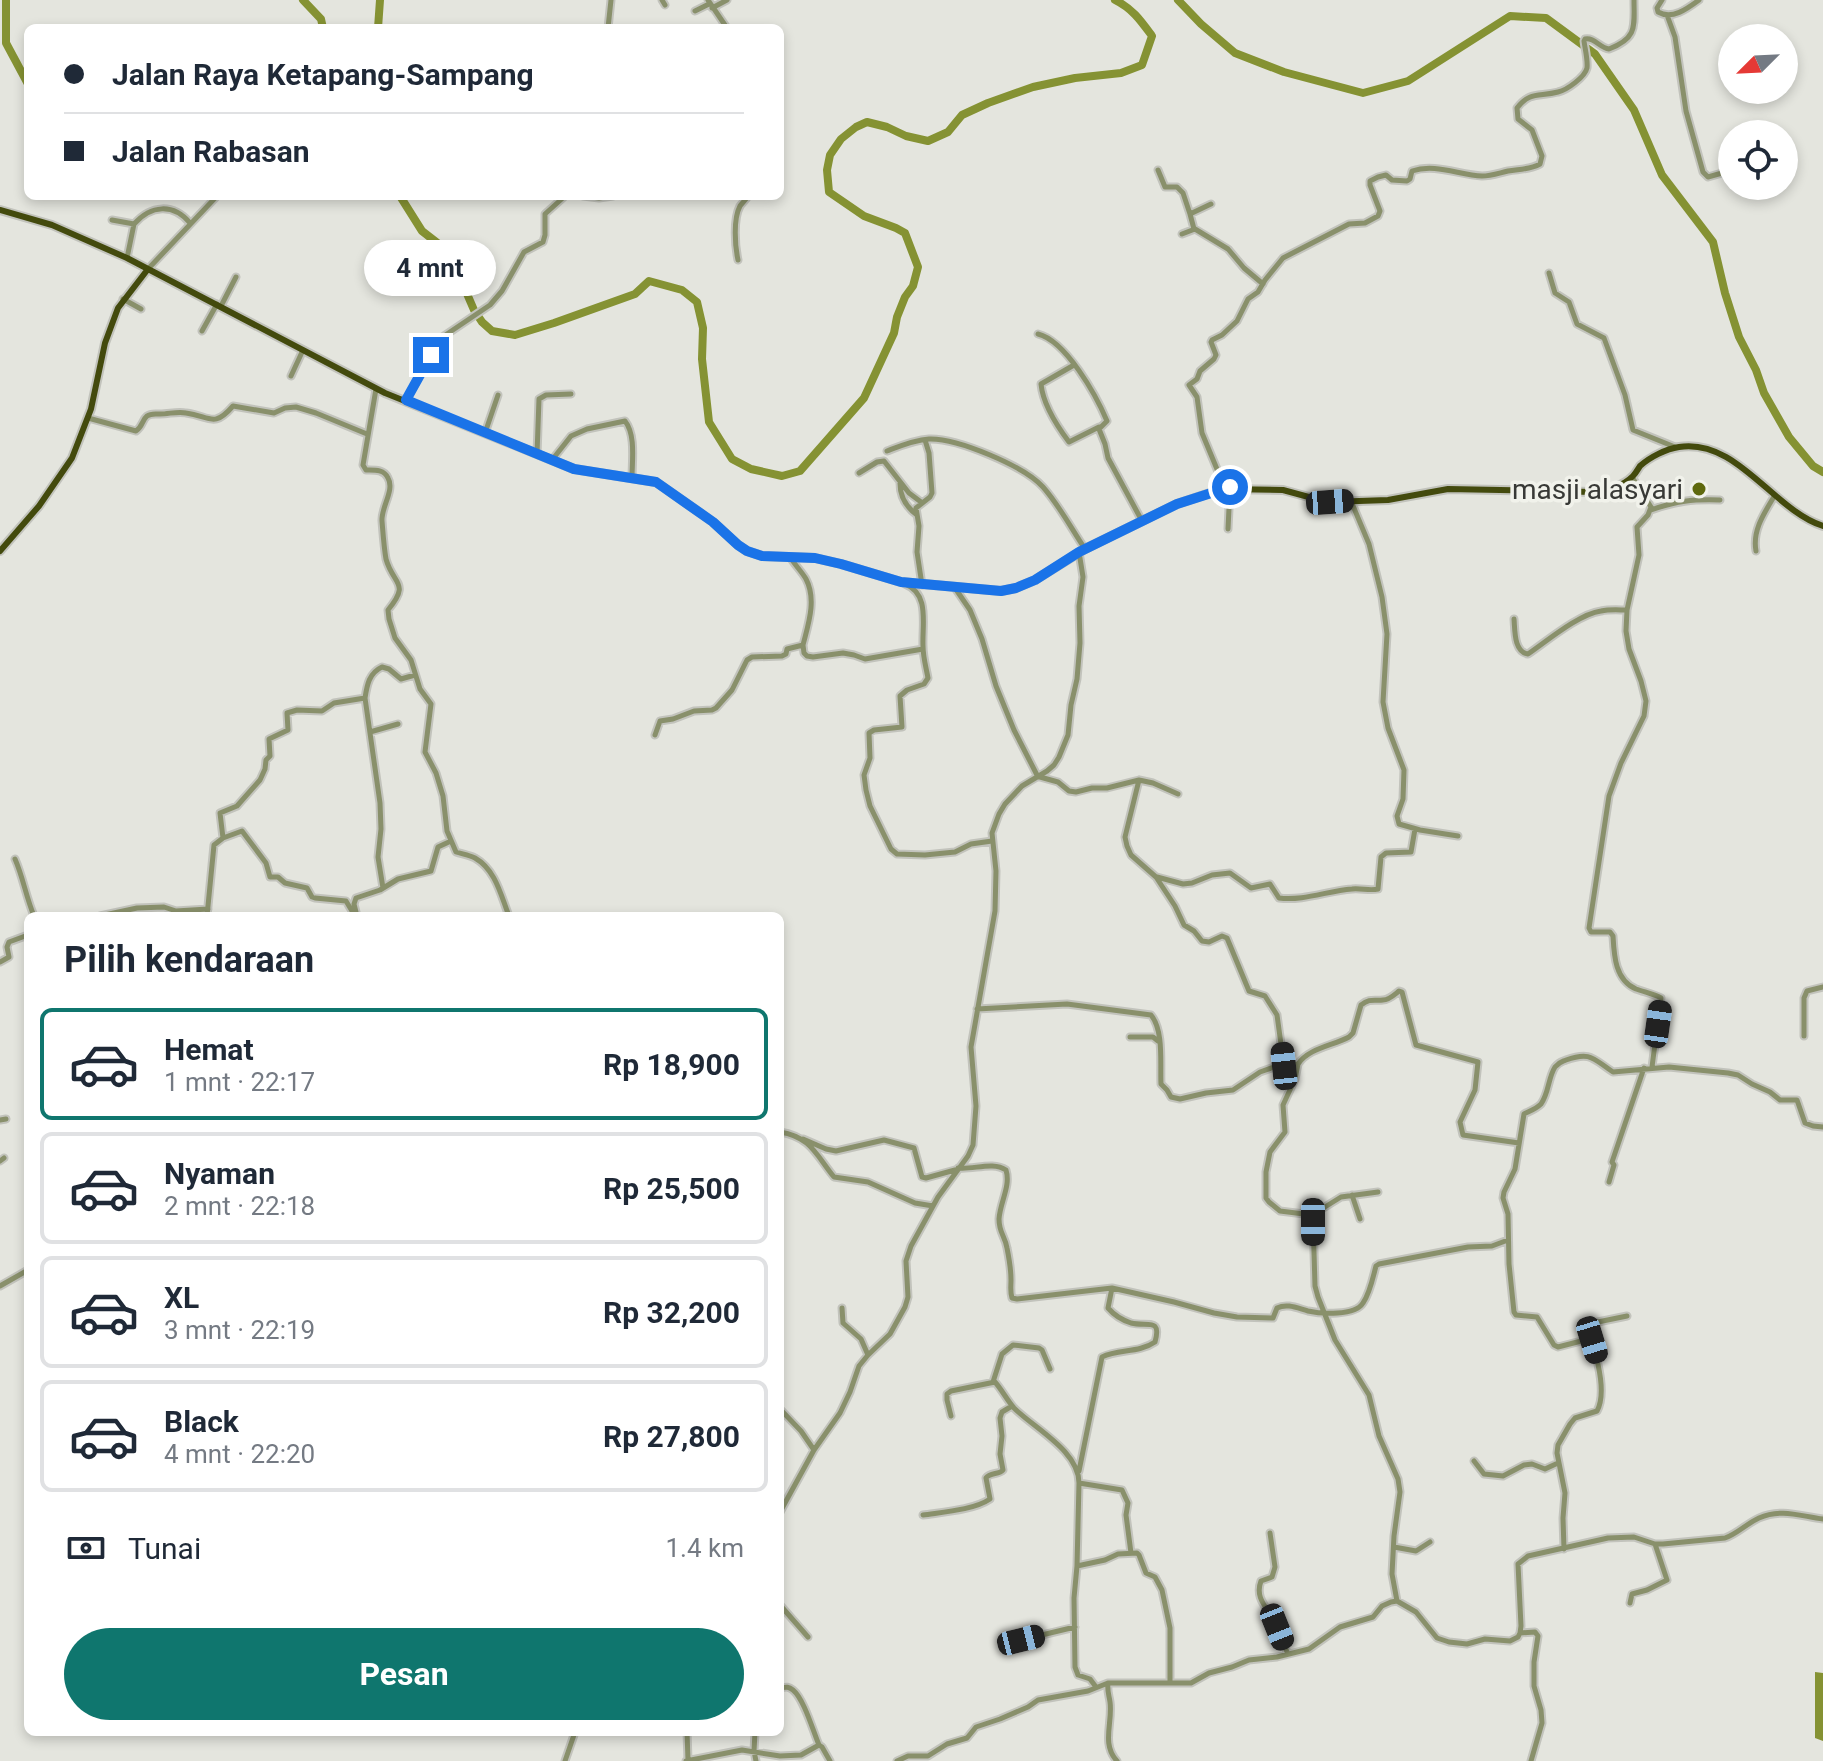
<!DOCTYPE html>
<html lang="id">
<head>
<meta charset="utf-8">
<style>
	:root { --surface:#fff; --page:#f2f2f3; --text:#1f2937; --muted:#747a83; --line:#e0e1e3; --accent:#0f766e }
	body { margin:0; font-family:Roboto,sans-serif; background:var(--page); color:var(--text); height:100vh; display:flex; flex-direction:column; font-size:30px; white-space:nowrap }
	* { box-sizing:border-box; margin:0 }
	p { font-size:26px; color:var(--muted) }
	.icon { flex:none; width:44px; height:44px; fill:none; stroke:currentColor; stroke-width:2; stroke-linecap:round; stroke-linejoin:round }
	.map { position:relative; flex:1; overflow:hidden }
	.side { position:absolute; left:24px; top:912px; width:760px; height:824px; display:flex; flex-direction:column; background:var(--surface); border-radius:12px; box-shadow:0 4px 12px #0003 }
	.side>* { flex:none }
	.hud { position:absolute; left:24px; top:24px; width:760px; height:176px; border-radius:12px; box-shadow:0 4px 12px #0003; display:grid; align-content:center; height:176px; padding:0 40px; background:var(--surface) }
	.needle { width:52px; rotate:246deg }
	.fabs { position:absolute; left:1718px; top:24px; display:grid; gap:16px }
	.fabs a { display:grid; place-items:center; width:80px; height:80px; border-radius:50%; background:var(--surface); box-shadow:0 4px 12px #0003; font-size:40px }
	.end { position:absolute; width:36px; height:36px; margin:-18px; border:10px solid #1a73e8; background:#fff; box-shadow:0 0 0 4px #fff }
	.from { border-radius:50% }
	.bubble { position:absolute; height:56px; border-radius:28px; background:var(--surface); box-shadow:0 4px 12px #0003; font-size:26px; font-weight:700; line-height:56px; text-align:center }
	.car { position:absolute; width:24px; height:48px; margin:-24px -12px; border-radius:10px; box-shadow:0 0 6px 2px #0007; background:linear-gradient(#222 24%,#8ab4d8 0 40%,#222 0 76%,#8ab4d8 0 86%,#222 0) }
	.hud b { display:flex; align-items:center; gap:28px; height:76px; font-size:30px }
	.hud b+b { border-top:2px solid var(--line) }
	.hud i { width:20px; height:20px; background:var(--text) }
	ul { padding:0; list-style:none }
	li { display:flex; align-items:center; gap:24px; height:112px; margin:0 16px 12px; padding:0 24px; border:4px solid var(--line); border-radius:12px }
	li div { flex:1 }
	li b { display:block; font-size:30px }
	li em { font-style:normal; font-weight:700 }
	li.current { border-color:var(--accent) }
	li>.icon { width:72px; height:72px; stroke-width:1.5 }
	h2 { padding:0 40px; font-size:36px; line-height:96px }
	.pay { display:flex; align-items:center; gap:20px; height:88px; padding:0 40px; font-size:30px }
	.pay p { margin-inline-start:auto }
	.primary-button { display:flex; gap:16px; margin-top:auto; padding:16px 40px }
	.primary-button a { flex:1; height:92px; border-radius:48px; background:var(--accent); color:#fff; font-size:32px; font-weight:700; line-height:92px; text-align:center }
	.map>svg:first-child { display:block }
	.water { fill:#859233 }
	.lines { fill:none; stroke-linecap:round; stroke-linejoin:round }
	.river { stroke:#859233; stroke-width:8 }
	.minor-casing { stroke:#c2c3bc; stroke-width:9 }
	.major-casing { stroke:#c2c3bc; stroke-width:10 }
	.minor { stroke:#89906b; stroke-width:5 }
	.major { stroke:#434a0d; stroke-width:6 }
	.route { stroke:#1a73e8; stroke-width:10 }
	.poi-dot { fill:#5f690e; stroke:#f1f2eb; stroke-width:3 }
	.labels { text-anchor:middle; stroke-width:7; stroke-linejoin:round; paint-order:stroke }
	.poi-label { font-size:28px; fill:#383936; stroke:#f1f2eb; text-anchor:end }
</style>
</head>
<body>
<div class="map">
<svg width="1823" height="1761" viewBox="0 0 1823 1761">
	<rect width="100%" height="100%" fill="#e4e5de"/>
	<path class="water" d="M 1815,1672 L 1823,1673 L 1823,1741 L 1815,1738 Z"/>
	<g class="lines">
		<path class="river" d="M 6,0 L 6,43 L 28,84
			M 303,0 L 321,19 L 323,28
			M 1178,0 L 1201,24 L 1235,53 L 1284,72 L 1363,93 L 1408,81 L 1510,16 L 1546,18 L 1595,54 L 1634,110 L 1662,175 L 1713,242 L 1725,293 L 1739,337 L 1756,370 L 1764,393 L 1789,437 L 1813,466 L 1823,472
			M 378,28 L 380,0
			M 400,196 L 422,231 L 449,252 L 474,310 L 482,322 L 492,331 L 515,335 L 554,323 L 635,294 L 649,281 L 682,290 L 697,302 L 703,328 L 702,359 L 709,422 L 732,459 L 751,469 L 782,476 L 800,471 L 864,398 L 894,333 L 897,317 L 905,297 L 913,286 L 918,267 L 905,233 L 896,228 L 864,216 L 829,192 L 827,170 L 830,155 L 841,139 L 856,127 L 867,122 L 887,127 L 906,136 L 928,141 L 948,132 L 962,115 L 988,103 L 1033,87 L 1075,78 L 1121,73 L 1142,65 L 1152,36 C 1141,21 1133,9 1115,0"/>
		<defs>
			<path id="minor" d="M 662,0 L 665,5
				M 708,0 L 727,28
				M 1662,0 L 1657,8 L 1658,12 C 1672,20 1687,9 1699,0
				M 712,8 L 727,0
				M 695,11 L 709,4
				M 1667,15 L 1675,37 L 1686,111 L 1703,172 L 1708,177 L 1729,171
				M 608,28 L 611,0
				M 1158,170 L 1165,187 L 1177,187 L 1183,193 L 1190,214
				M 583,196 L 599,198 L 613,196
				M 112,220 L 134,224
				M 1194,229 L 1190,214 L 1211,204
				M 1182,234 L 1195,229 L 1228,249 L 1244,268 L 1263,284
				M 127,258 L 134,224 C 151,205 173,203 190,223
				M 738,260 C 735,246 733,219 740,206 C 742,203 746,200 748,196
				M 148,269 L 217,196
				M 1549,273 L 1555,293 L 1569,302 L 1577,324 L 1604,338 L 1625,395 L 1633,430 L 1675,447
				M 123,299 L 141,309
				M 221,306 L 236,277
				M 202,331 L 217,304
				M 1038,334 C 1066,341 1096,395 1107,421 L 1099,429 L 1105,444 L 1108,458 L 1142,521
				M 1074,365 L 1041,384 C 1043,405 1057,426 1069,442 L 1099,427
				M 291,376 L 303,350
				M 376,389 L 363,465 L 366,470 C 374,470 384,469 388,478 C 395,490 381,507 382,521 C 383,533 384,548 386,559 C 393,585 411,582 388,610 L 389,619 L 395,638 L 411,660 L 420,689 L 431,704 L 425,752 L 436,773 L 443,796 L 447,831 L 456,852 C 462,854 469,855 475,858 C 496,870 501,896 509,916
				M 406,400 L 441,338 L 490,305 L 502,291 L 524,252 L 543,242 L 545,235 L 545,214 L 565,196
				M 88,418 L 136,431 C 143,426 142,420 147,416 C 151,413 155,414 160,414 C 169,414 178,411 186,413 C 210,416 213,429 233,406 L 274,413 L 285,408 L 296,407 L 316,413 L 367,434
				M 485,433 L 498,395
				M 887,451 C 900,446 914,440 929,439 C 957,438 1024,466 1043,487 C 1059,505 1071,528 1085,549
				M 537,454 L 539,399 L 546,395 L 571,394
				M 552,460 L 571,436 L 587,429 L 625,421 C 636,435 632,461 632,478
				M 859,473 L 877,462 L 884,461 L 909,493 L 921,502
				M 1632,477 L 1651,507 L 1648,515 L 1637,527 L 1639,555 L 1627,610 L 1626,631 L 1629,649 L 1641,681 L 1646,701 L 1644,716 L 1621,763 L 1609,796 L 1589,928 L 1591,932 L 1610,932 L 1613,936 C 1614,955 1615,980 1636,989 C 1644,992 1654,994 1661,998 L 1652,1067
				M 900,483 C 900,497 906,507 917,515
				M 1222,489 L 1219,474 L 1202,433 L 1197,397 L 1189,385 L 1197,379 L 1200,371 L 1214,359 L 1216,355 L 1211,342 L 1212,340 L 1222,335 L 1237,321 L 1248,299 L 1258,292 L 1265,280 L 1283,258 L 1349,224 L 1365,223 L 1378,216 L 1380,211 L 1370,185 L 1370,181 L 1378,177 L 1386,175 L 1392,180 L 1407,181 L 1410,179 L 1412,171 C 1435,163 1459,175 1482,176 C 1491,176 1499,173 1508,171 C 1519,169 1529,170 1540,164 L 1542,156 L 1532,130 L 1518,119 L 1517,108 C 1530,91 1539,97 1558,92 C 1567,90 1585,77 1587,68 C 1588,60 1585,49 1584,41 L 1585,39 C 1594,37 1600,48 1609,49 C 1638,38 1634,26 1634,0
				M 1351,501 L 1369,544 L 1382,597 L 1387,634 L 1383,702 L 1388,728 L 1404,770 L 1403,799 L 1397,816 L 1399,824 L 1420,830 L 1458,836
				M 1651,510 C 1676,501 1693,499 1720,500
				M 1228,529 L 1230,488
				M 1756,551 C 1752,530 1765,512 1775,495
				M 905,584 C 930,594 922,624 923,646 C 923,657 926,667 928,678 L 924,684 L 907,690 L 900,696 L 902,727 L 874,730 L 869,733 L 870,758 L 864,775 L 866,790 L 870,806 L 891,849 L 897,854 L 925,855 L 955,852 L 971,844 L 992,841
				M 922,585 L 917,552 L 919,526 L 916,508 L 930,497 L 932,493 L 929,453 L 925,440
				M 955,588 L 970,610 L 982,639 L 996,686 L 1014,730 L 1038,777
				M 1514,619 C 1515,631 1514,652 1528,654 C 1547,641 1579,614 1601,611 C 1610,609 1619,610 1627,610
				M 803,645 L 804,653 L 807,656 L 813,657 L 843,653 L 854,655 L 865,659 L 923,649
				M 370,732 L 398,724
				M 655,735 L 660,721 L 673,719 L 694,711 L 712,710 L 716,708 L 732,690 L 747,660 L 752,657 L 782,656 L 786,654 L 787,649 L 803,645 C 808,625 817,600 806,579 C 802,572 795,565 790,557
				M 1040,777 L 1058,782 L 1069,791 L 1076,792 L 1092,788 L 1107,788 L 1139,780 L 1153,783 L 1178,794
				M 1139,780 L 1125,837 L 1127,846 L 1131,855 L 1156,877 L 1175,906 L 1184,925 L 1194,931 L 1202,941 L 1209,942 L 1222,936 L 1227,938 L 1249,991 L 1265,996 L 1277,1015 L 1284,1066
				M 223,838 L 242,831 L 266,863 L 270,877 L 278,877 L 285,883 L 307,888 L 312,897 L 315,898 L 346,901 L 355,916
				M 15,859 C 23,877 26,897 34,916
				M 1157,877 L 1183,884 L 1192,883 L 1212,875 L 1230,873 L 1251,888 L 1270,884 L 1279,898 C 1304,901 1327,891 1352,889 C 1361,888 1370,891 1378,889 L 1381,857 L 1386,853 L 1411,852 L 1415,829
				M 383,888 L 378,857 L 381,829 L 380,803 L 365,698 C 367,685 369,673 382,667 L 389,669 L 401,679 L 415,675
				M 356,912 L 354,904 L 356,898 L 380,890 L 398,879 L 431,871 L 438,847 L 451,841
				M 100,916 L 137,908 L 164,907 L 176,911 L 208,909
				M 207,916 L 214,845 L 223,838 L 220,813 L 237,806 L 260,780 L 265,769 L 266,760 L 270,756 L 269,739 L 288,730 L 287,713 L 297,710 L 322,711 L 334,703 L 365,698
				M 0,962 L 9,957 L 7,947 L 9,942 L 28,935
				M 977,1009 L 1067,1004 L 1151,1015 C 1164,1031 1160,1063 1161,1084 L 1167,1090 L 1171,1097 L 1180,1099 L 1206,1093 L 1233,1090 L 1260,1072 L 1277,1066 L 1298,1064 C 1309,1048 1332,1046 1349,1037 L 1353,1033 L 1361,1005 C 1370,998 1374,1001 1383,1000 C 1389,1000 1394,995 1399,991 L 1402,992 L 1416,1045 L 1478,1062 L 1475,1090 L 1460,1122 L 1463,1135 L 1519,1143
				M 1804,1036 L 1804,998 L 1807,991 L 1823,987
				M 1130,1037 L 1153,1037 L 1158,1041
				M 1298,1064 L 1295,1079 L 1283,1105 L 1285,1132 L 1270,1152 L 1266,1172 L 1266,1198 L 1269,1202 L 1280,1211 L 1312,1215 L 1313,1218 L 1315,1286 L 1318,1297 L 1335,1340 L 1369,1395 L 1379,1436 L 1398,1479 L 1400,1492 L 1394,1536 L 1392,1574 L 1397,1601
				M 0,1120 L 6,1119
				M 780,1132 C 811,1137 816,1155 834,1177 L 868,1182 L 915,1203 L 933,1206
				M 803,1139 L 826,1149 L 836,1151 L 884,1140 L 914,1148 L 922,1177 L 926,1178 L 955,1170
				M 0,1161 L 4,1158
				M 958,1168 C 973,1170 993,1161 1006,1170 C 1011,1186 1000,1202 999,1219 C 999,1233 1005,1236 1007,1248 C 1009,1258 1011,1270 1011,1280 C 1011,1287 1010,1292 1012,1298 L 1017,1299 L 1112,1288 L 1174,1302 L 1214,1313 L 1237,1317 L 1273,1318 L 1277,1308 C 1287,1303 1297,1308 1308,1311 C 1321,1314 1355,1316 1363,1303 C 1370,1293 1373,1277 1376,1266 L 1379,1264 L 1468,1247 L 1492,1246 L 1508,1240
				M 1609,1182 L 1614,1165 L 1612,1162 L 1644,1068
				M 1352,1195 L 1360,1219
				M 1312,1215 L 1341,1197 L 1378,1192
				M 0,1286 L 28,1270
				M 842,1308 L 843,1323 L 861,1339 L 868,1355
				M 1592,1340 L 1592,1325 L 1593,1323 L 1627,1316
				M 993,1382 L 1002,1354 L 1013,1345 L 1039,1348 L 1042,1350 L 1050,1369
				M 780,1409 L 801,1431 L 814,1450
				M 951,1416 L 947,1400 L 947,1394 L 951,1391 L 995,1382 C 1002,1390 1007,1400 1014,1408 C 1035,1429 1079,1451 1079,1483 L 1077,1566 L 1074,1598 L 1075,1667 L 1078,1675 L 1090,1679 L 1096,1687
				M 1474,1461 L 1484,1474 L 1503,1476 L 1524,1465 L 1532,1464 L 1545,1469 L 1558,1463
				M 1079,1471 L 1102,1357 C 1119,1349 1139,1353 1155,1342 C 1162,1317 1147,1327 1131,1323 C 1122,1320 1114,1315 1108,1308 L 1112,1288
				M 1079,1483 L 1122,1490 L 1128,1503 L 1126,1515 L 1131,1553
				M 780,1512 L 814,1450 L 840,1413 L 850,1392 L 859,1366 L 868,1355 L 890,1334 L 905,1307 L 908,1297 L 906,1261 L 911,1246 L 938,1197 L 968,1156 L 973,1145 L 976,1106 L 971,1047 L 995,911 L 996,871 L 992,833 L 999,814 L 1005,804 L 1022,786 L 1047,771 L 1054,765 L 1059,757 L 1068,735 L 1071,705 L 1077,679 L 1080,643 L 1079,606 L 1083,577 L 1079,552
				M 923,1515 C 943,1512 974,1510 990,1499 L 986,1478 C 990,1472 999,1475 1003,1470 L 1000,1454 L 1002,1436 L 1000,1418 L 1002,1412 L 1012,1406
				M 1270,1533 L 1275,1567 L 1272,1577 L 1261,1581 C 1254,1599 1269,1609 1275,1623 C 1280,1633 1283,1643 1288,1654
				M 1394,1547 L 1416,1551 L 1430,1542
				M 1564,1549 L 1563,1518 L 1565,1493 L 1557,1453 L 1558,1445 L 1570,1424 L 1575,1418 L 1597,1411 C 1607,1393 1597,1359 1592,1340 L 1589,1339 L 1558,1347 L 1554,1345 L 1537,1317 L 1516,1315 L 1514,1312 L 1509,1264 L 1508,1214 L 1503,1198 L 1504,1192 L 1515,1169 L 1524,1114 C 1530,1111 1536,1109 1541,1104 C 1549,1093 1548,1078 1555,1067 C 1559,1062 1561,1062 1566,1060 C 1591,1051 1593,1059 1613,1072 L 1669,1067 L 1728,1073 L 1738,1075 L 1752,1084 L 1770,1092 L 1780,1100 L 1797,1100 L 1805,1123 L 1813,1126 L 1823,1127
				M 1077,1566 L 1105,1560 L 1118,1554 L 1137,1553 L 1139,1555 L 1146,1573 L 1155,1577 L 1162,1590 L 1170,1628 L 1170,1682
				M 1630,1603 L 1632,1594 L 1647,1590 L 1667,1580 L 1655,1544
				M 780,1605 L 808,1637
				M 1520,1633 L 1535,1632 L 1538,1636 L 1534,1662 L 1534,1686 L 1541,1710 L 1542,1723 L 1531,1761
				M 1021,1640 L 1075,1627
				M 1108,1683 C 1107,1691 1109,1695 1110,1702 C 1113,1722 1101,1744 1117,1761
				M 780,1688 C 786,1687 788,1686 793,1690 C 804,1699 813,1731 819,1745
				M 687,1732 L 688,1760
				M 755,1732 L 754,1751 L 756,1761
				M 565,1761 L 575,1732
				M 686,1761 L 742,1750 L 780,1756 L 801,1755 L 819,1745 L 822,1747 L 830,1761
				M 897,1761 L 908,1756 L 928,1756 L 947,1744 L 967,1738 L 976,1727 L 1000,1719 L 1028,1707 L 1038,1700 L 1088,1691 L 1108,1683 L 1191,1683 L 1209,1673 L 1232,1667 L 1249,1660 L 1277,1657 L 1309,1649 L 1340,1627 L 1373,1617 L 1382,1606 L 1391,1602 L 1397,1601 L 1416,1612 L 1437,1638 L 1449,1642 L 1467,1644 L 1485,1639 L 1510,1641 L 1518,1637 L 1520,1633 L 1521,1626 L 1518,1564 L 1528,1556 L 1608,1538 L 1634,1537 L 1655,1544 L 1663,1544 L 1725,1538 C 1737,1534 1746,1524 1759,1518 C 1781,1508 1800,1516 1823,1519"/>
			<path id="major" d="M 0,210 L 52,225 L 127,258 L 385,393 L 574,469 L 656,482 L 713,522 L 738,545 L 747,551 L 762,556 L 815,558 L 841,564 L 901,582 L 1001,591 L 1016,588 L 1035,580 L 1085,549 L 1177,504 L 1222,489 L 1283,490 L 1316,499 L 1330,502 L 1388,500 L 1448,489 L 1593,492 C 1607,490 1622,487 1633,476 C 1636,473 1638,469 1640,466 C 1650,457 1666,449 1679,447 C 1737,438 1773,510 1823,526
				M 0,551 L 39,506 L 72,458 L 91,409 L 105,343 L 118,308 L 148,269"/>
		</defs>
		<use href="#minor" class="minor-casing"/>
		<use href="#major" class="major-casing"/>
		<use href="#minor" class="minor"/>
		<use href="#major" class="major"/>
	</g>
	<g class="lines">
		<path class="route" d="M 431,355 L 406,400 L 574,469 L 656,482 L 713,522 L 738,545 L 747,551 L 762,556 L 815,558 L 841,564 L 901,582 L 1001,591 L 1016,588 L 1035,580 L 1079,552 L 1177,504 L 1230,487"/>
	</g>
	<circle class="poi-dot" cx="1699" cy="489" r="8"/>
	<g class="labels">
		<g class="poi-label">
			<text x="1683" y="499">masji alasyari</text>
		</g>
	</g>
</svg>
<div class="fabs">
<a><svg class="needle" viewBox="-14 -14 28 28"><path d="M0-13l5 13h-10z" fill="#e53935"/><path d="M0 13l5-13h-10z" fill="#747a83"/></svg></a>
<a><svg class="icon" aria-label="locate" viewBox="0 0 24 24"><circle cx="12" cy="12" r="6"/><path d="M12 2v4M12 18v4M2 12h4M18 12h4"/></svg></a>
</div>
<i class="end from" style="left:1230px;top:487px"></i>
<i class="end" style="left:431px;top:355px"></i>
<div class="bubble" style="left:364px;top:240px;width:132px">4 mnt</div>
<i class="car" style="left:1330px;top:502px;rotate:86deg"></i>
<i class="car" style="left:1658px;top:1024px;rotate:8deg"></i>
<i class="car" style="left:1284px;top:1066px;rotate:354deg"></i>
<i class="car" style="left:1313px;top:1222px;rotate:180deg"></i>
<i class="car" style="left:1592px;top:1340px;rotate:163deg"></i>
<i class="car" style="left:1277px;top:1627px;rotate:158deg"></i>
<i class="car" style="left:1021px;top:1640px;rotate:76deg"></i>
<div class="hud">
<b><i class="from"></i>Jalan Raya Ketapang-Sampang</b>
<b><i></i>Jalan Rabasan</b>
</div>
<section class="side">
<h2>Pilih kendaraan</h2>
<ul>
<li class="current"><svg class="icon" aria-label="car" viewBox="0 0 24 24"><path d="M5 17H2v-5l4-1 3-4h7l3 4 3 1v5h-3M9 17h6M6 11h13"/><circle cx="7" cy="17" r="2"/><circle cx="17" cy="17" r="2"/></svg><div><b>Hemat</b><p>1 mnt · 22:17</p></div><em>Rp 18,900</em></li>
<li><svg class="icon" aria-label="car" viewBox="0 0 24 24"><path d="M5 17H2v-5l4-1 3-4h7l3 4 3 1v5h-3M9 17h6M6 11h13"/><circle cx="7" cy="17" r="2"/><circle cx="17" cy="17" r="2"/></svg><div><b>Nyaman</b><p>2 mnt · 22:18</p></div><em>Rp 25,500</em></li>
<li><svg class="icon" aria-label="car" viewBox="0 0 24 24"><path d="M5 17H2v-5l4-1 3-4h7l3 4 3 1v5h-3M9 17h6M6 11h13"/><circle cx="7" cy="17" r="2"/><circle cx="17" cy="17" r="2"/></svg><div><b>XL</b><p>3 mnt · 22:19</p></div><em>Rp 32,200</em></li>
<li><svg class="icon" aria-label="car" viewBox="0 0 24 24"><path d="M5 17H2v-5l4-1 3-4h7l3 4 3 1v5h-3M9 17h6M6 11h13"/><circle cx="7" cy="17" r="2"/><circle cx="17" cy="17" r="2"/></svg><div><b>Black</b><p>4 mnt · 22:20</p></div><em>Rp 27,800</em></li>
</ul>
<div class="pay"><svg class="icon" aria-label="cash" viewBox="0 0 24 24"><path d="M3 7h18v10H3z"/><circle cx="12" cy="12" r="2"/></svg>Tunai<p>1.4 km</p></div>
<div class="primary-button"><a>Pesan</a></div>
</section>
</div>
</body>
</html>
